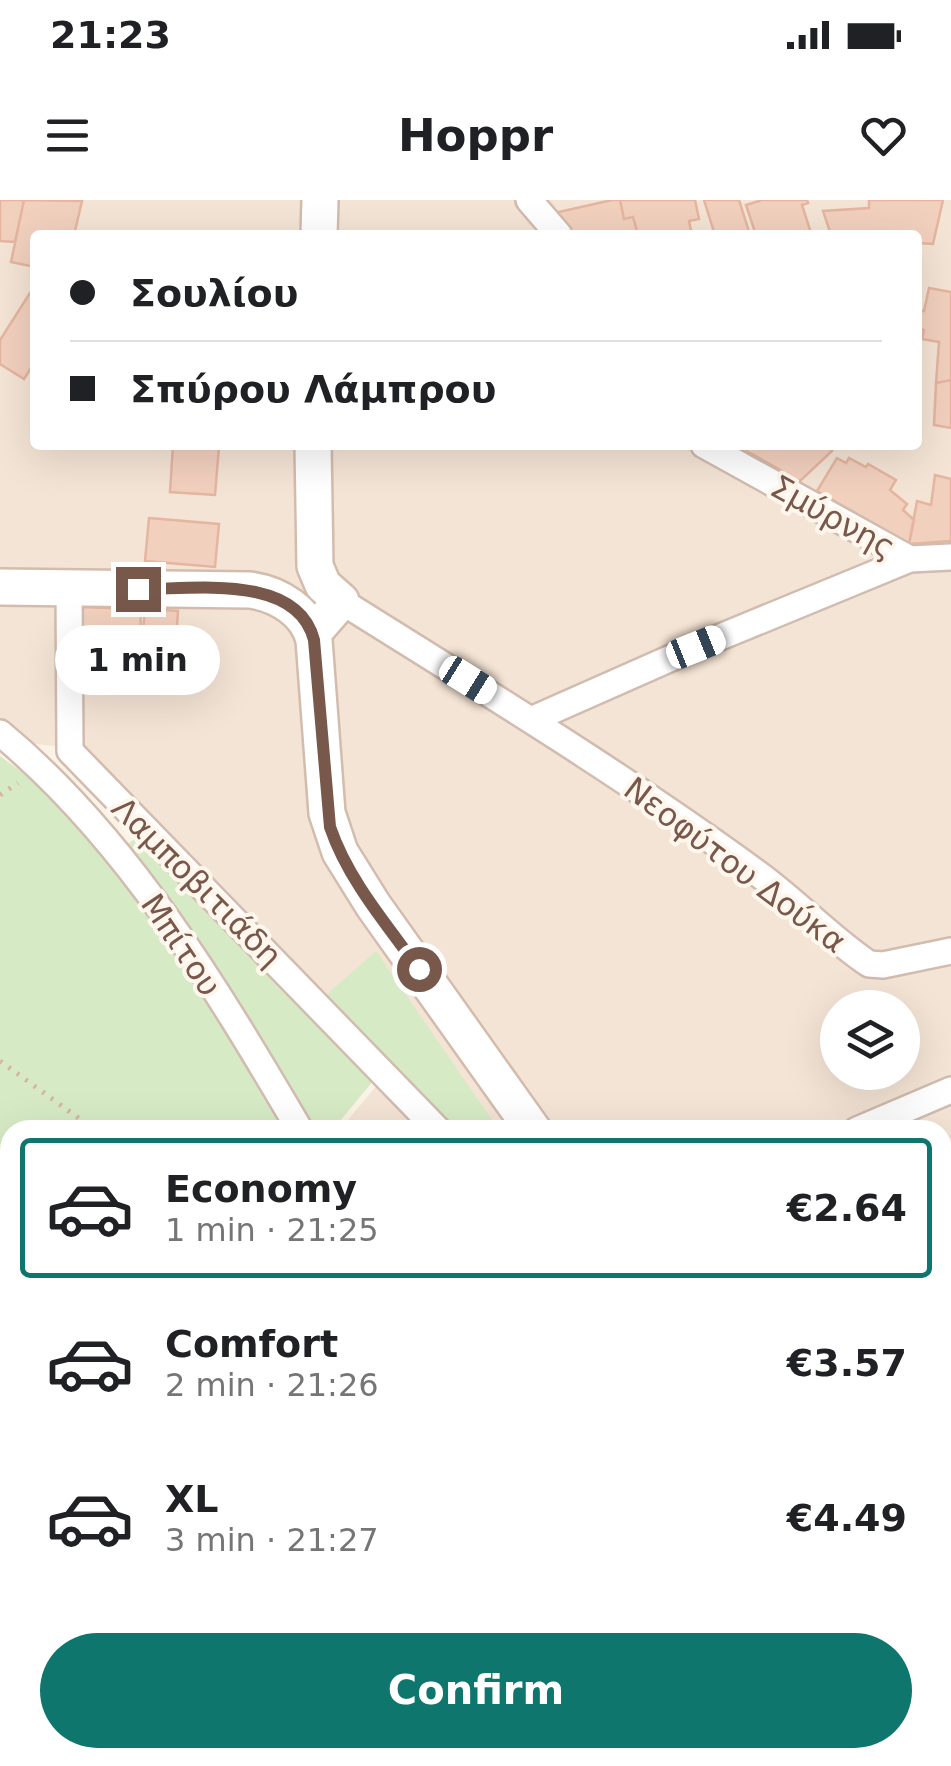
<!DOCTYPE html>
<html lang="en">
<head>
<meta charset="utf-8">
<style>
	:root { --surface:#fff; --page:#f6f6f6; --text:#202124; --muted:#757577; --line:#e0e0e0; --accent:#0f766e }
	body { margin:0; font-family:"DejaVu Sans",sans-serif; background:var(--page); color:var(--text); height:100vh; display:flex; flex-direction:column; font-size:38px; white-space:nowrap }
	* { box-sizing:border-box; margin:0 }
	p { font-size:32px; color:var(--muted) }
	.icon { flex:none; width:55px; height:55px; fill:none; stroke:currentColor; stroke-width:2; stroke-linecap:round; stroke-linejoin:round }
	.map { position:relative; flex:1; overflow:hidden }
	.drawer { position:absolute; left:0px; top:920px; width:952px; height:648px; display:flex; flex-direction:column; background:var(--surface); border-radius:30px 30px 0 0; box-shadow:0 10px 40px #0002 }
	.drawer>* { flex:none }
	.banner { position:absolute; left:30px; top:30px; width:892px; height:220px; border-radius:10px; box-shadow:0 10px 40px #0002; display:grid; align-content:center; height:220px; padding:0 40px; background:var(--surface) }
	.controls { position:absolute; left:820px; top:790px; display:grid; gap:20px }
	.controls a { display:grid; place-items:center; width:100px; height:100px; border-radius:50%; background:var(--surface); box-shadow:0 10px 40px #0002; font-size:50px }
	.end { position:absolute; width:45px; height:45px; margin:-22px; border:12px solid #77584b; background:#fff; box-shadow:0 0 0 5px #fff }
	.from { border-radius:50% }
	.bubble { position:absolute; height:70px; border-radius:35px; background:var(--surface); box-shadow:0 10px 40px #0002; font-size:32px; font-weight:800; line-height:70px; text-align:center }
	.car { position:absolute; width:30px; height:60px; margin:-30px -15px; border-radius:12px; box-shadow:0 0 8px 2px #0007; background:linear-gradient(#fff 24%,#345 0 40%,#fff 0 76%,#345 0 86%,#fff 0) }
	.banner b { display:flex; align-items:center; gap:35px; height:95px; font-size:38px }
	.banner b+b { border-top:2px solid var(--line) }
	.banner i { width:25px; height:25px; background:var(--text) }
	ul { padding:18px 0 0; list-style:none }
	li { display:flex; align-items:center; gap:30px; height:140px; margin:0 20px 15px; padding:0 20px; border:5px solid transparent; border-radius:10px }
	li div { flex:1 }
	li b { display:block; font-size:38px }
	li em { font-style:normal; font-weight:800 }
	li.current { border-color:var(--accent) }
	li>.icon { width:90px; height:90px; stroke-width:1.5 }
	.cta { display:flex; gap:20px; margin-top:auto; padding:20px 40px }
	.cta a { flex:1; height:115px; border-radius:60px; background:var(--accent); color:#fff; font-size:40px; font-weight:800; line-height:115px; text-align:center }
	.status { display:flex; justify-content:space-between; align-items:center; height:70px; padding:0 50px; background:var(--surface); direction:ltr }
	.status svg { height:28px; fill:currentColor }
	header { display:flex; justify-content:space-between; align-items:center; height:130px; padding:0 40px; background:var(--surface); font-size:45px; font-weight:800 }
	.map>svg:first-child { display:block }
	.residential { fill:#f4e4d5; fill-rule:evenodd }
	.green { fill:#d6ebc5 }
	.building { fill:#f2d0be; stroke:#e5b59f; stroke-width:2.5 }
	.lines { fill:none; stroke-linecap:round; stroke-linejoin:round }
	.street-casing { stroke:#d1bcaf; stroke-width:30 }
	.secondary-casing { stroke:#d4bcad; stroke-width:40 }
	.path { stroke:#d7b3a1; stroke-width:5; stroke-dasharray:2.5 8; stroke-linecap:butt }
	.street { stroke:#fff; stroke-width:25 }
	.secondary { stroke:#fff; stroke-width:35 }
	.route { stroke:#77584b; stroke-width:12 }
	.labels { text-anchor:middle; stroke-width:8; stroke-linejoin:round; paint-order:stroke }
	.street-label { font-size:32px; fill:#77584b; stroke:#fff7ed }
</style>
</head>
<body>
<div class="status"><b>21:23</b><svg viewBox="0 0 49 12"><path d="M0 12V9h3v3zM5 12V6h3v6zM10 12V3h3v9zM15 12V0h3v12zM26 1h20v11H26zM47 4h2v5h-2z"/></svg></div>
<header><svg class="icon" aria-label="menu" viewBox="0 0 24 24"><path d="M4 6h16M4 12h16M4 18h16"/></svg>Hoppr<svg class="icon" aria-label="heart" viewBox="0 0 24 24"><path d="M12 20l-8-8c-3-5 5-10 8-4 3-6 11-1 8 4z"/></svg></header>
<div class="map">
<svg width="951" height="1566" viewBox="0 0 951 1566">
	<rect width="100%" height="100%" fill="#fcf3e7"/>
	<path class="residential" d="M 0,0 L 951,0 L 951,1566 L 537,1566 L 526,1558 L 942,1558 L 942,930 L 343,930 L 342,927 L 394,865 L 84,549 L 35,544 L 0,520 ZM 35,35 L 918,35 L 918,245 L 35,245 ZM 838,808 L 902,808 L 902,872 L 838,872 Z"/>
	<path class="green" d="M 0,556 L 38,584 L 109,657 L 136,638 L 373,881 L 336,926 L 337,930 L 10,930 L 10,1558 L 478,1558 L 486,1566 L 0,1566 Z
		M 376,751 L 499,930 L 457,930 L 326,795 Z"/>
	<path class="building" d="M 0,0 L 24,0 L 15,42 L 0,41 Z
		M 24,0 L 82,1 L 74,35 L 35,35 L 35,67 L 11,62 Z
		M 612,0 L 620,0 L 624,19 L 633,17 L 638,35 L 566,35 L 554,13 Z
		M 620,0 L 695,0 L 699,19 L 689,21 L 692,35 L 638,35 L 633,17 L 624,19 Z
		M 704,0 L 739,0 L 750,35 L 715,35 Z
		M 762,0 L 807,0 L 808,3 L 802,5 L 811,33 L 756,35 L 746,5 Z
		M 869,0 L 943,0 L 933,44 L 918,43 L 918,35 L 831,35 L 823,11 L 869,8 Z
		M 929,88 L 951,92 L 951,180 L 936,183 L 939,142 L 922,139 L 924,130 L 918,128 L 918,110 L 924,111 Z
		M 30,93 L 35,96 L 35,162 L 24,179 L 0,164 L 0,140 Z
		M 951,180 L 951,228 L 934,225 L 936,183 Z
		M 173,245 L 219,247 L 215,295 L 170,292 Z
		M 736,245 L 826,245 L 832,251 L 800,281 Z
		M 837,258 L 846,263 L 849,258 L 866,267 L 868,264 L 896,280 L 890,290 L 907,304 L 903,310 L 914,320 L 909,344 L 817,291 Z
		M 935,275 L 951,279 L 951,341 L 909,344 L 917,301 L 931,305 Z
		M 149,318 L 219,324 L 215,367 L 145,361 Z
		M 80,407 L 141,409 L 140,447 L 124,446 L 124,460 L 79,459 Z
		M 145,409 L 178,411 L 175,456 L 141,453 Z"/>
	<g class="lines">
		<defs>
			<path id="street" d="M 529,0 L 559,35
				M 704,245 L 910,359
				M 69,388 L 70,551 L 438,930
				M 341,401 C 481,489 623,575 757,673 C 796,701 829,737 869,764 L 883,765 L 951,751
				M 531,520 L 696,447 L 910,359 L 951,357
				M 0,533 C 127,638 217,789 300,930
				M 857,930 L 951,890
				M 510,1558 L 522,1566
				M 666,1558 L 677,1566
				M 821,1558 L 834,1566"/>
			<path id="secondary" d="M 319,35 L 320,0
				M 0,387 L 250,390 C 278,394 307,411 314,440 L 327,613 L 340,652 L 373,705 L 533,930
				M 313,433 L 341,401 L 323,385 L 315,366 L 313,245
				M 942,1501 L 951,1513"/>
		</defs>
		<use href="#street" class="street-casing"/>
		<use href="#secondary" class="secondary-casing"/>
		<path class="path" d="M 0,595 L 18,583
			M 0,861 L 95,930
			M 0,1332 L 10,1345
			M 0,1467 L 10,1496
			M 28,1558 L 29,1566
			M 132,1558 L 137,1566"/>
		<use href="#street" class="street"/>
		<use href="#secondary" class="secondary"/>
	</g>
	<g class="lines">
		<path class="route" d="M 138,389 C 190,390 297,372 314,440 L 330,627 C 348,680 387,725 419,769"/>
	</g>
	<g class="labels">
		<g class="street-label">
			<text transform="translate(833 317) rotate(29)" y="11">Σμύρνης</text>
			<text transform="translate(735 665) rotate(37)" y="11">Νεοφύτου Δούκα</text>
			<text transform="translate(197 682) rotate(45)" y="11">Λαμποβιτιάδη</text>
			<text transform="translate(181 745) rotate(56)" y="11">Μπίτου</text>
		</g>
	</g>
</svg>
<div class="controls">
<a><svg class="icon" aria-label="layers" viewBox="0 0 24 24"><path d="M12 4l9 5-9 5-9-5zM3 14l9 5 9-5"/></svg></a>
</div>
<i class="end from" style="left:419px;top:769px"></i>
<i class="end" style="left:138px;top:389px"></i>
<div class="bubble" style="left:55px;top:425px;width:165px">1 min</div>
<i class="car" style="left:696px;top:447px;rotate:68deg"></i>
<i class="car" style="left:468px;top:480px;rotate:122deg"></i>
<div class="banner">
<b><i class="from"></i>Σουλίου</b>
<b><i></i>Σπύρου Λάμπρου</b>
</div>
<section class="drawer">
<ul>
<li class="current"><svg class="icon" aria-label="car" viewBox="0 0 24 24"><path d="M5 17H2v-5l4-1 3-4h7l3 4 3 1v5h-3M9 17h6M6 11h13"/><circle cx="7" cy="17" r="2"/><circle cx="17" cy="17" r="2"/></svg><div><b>Economy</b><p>1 min · 21:25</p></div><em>€2.64</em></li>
<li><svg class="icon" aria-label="car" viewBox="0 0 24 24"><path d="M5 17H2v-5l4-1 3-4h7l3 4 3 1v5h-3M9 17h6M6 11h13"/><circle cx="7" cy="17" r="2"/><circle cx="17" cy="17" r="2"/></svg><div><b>Comfort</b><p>2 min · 21:26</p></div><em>€3.57</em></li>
<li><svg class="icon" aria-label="car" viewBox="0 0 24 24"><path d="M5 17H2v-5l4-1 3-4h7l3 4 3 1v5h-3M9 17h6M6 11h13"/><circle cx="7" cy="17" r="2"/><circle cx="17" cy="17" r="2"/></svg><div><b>XL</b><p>3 min · 21:27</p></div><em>€4.49</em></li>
</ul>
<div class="cta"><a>Confirm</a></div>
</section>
</div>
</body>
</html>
